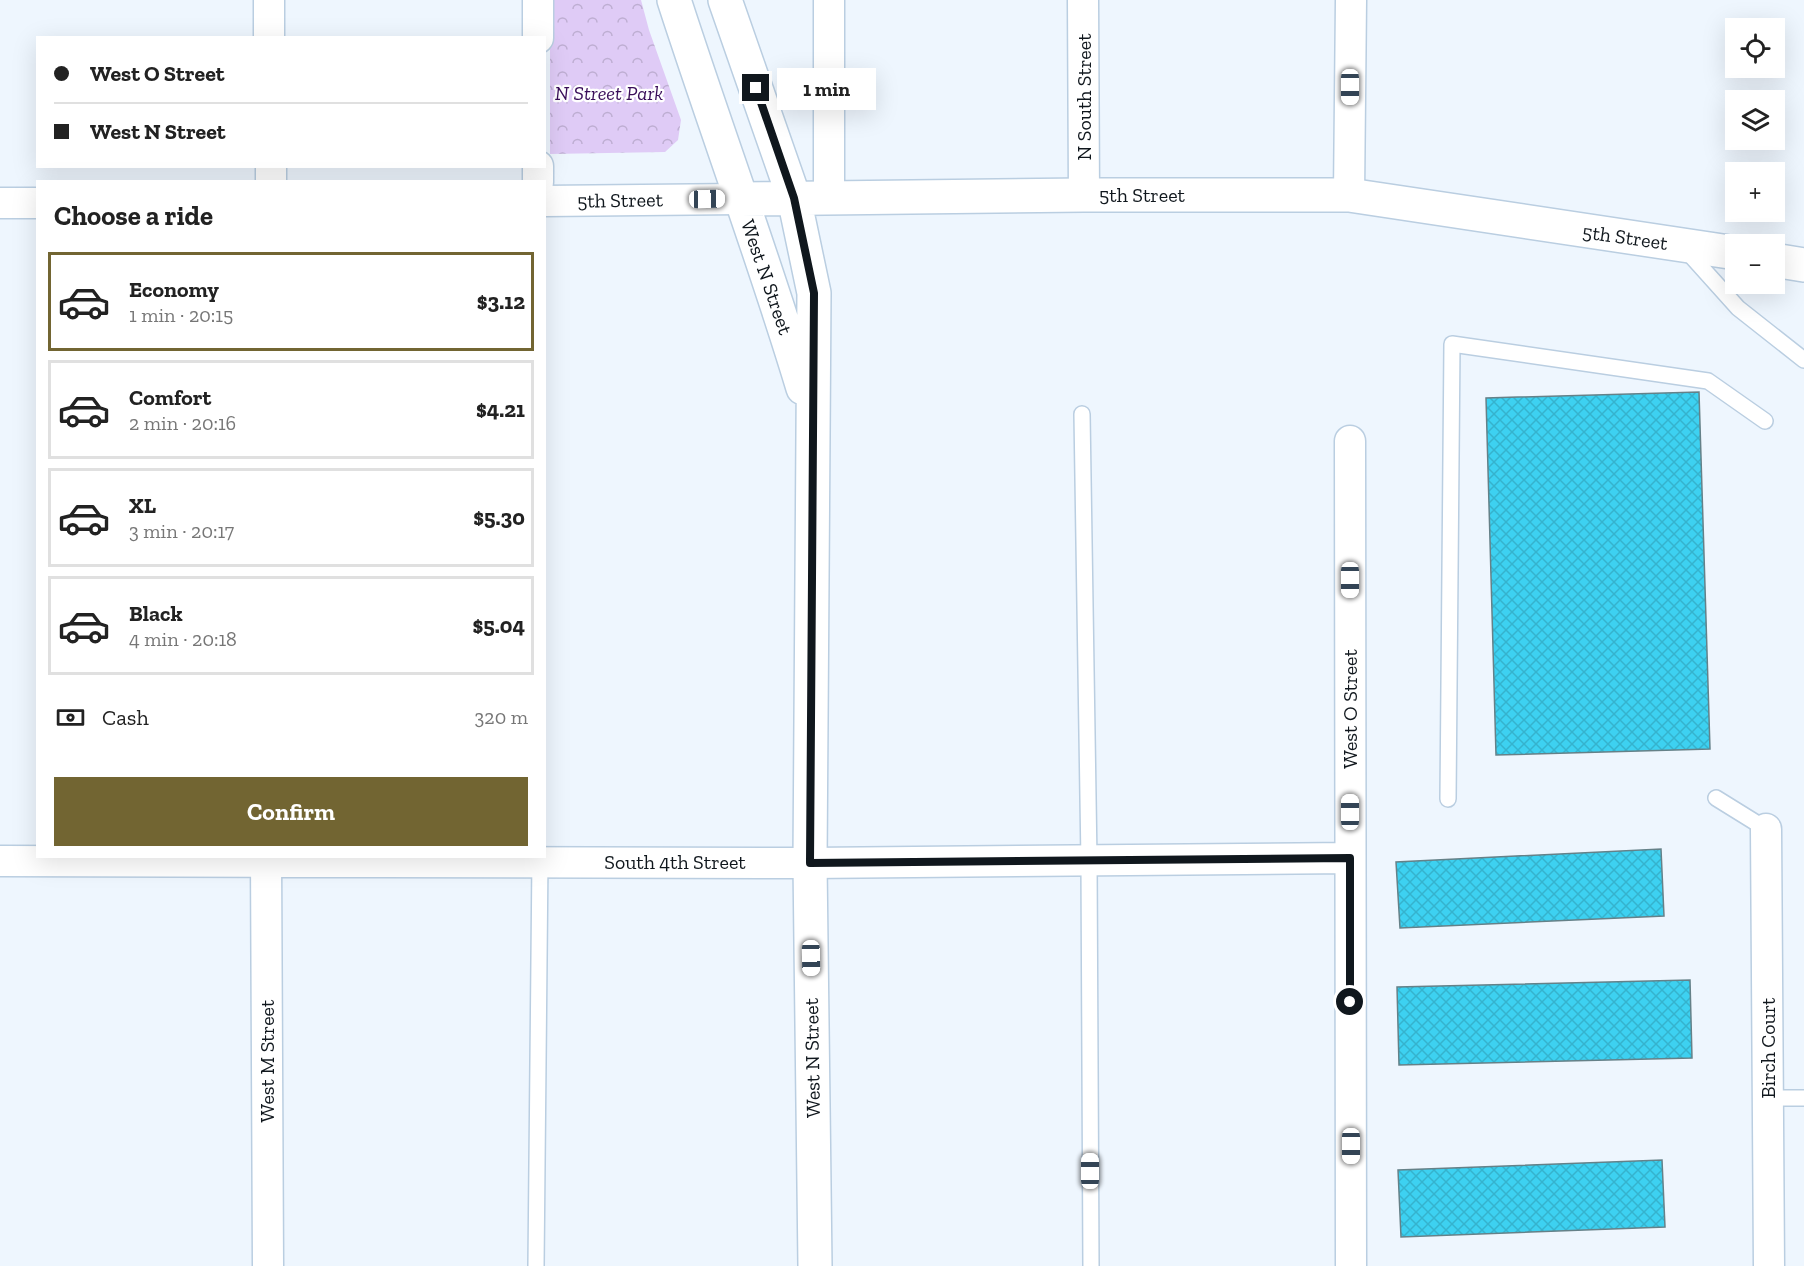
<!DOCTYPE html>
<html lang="en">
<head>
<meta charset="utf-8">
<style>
	:root { --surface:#fff; --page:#f6f6f6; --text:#222; --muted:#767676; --line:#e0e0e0; --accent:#726532 }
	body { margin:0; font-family:"Zilla Slab",serif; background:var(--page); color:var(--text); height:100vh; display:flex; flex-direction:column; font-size:22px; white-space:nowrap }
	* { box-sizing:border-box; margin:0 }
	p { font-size:20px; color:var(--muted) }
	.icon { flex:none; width:33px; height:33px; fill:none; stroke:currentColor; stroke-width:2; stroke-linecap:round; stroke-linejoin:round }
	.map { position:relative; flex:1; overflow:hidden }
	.panel { position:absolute; left:36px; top:180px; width:510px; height:678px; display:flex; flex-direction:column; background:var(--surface); border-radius:0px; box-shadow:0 6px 24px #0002 }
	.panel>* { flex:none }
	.banner { position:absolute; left:36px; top:36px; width:510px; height:132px; border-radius:0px; box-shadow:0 6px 24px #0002; display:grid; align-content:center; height:132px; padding:0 18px; background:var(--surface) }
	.fabs { position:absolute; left:1725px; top:18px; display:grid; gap:12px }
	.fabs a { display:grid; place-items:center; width:60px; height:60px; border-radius:0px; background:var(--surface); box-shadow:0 6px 24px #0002; font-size:30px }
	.end { position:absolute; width:27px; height:27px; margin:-14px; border:8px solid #10171d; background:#fff; box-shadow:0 0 0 3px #fff }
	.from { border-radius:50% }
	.bubble { position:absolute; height:42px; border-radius:0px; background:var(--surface); box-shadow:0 6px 24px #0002; font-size:20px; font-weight:700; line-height:42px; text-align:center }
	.car { position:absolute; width:18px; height:36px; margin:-18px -9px; border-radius:8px; box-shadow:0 0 4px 2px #0007; background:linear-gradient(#fff 24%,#345 0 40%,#fff 0 76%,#345 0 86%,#fff 0) }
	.banner b { display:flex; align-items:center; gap:21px; height:57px; font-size:22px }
	.banner b+b { border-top:2px solid var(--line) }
	.banner i { width:15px; height:15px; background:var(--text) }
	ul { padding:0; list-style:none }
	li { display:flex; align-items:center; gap:18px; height:99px; margin:0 12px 9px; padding:0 6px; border:3px solid var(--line); border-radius:0px }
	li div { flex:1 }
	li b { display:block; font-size:22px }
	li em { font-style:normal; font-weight:700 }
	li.current { border-color:var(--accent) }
	li>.icon { width:54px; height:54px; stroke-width:1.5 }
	h2 { padding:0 18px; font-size:27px; line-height:72px }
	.pay { display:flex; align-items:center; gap:15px; height:66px; padding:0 18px; font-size:22px }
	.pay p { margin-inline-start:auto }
	.primary-button { display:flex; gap:12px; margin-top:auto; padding:12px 18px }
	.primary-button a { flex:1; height:69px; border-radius:0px; background:var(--accent); color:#fff; font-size:24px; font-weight:700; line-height:69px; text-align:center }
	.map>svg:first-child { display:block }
	.park { fill:url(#park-crowns) }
	.building { fill:url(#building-cross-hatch); stroke:#658188; stroke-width:1.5 }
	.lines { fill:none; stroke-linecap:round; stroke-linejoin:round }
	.service-casing { stroke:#bacee1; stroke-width:18 }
	.minor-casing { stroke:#bacee1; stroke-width:33 }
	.tertiary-casing { stroke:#bacee1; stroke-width:36 }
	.service { stroke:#fff; stroke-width:15 }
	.minor { stroke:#fff; stroke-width:30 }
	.tertiary { stroke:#fff; stroke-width:33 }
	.route { stroke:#10171d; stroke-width:8 }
	.labels { text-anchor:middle; stroke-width:4.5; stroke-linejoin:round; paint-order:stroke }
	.park-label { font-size:20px; font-style:italic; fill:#390d59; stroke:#fff }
	.street-label { font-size:20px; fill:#10171d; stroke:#fff }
</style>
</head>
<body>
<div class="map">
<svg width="1804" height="1266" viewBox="0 0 1804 1266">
	<defs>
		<pattern id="park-crowns" width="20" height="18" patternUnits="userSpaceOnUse" patternTransform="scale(1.5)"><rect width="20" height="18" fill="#dfcbf6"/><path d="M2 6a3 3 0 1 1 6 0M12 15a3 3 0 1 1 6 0" fill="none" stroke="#beaed2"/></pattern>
		<pattern id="building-cross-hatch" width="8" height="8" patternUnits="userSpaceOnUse" patternTransform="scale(1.5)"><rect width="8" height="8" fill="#3dd1f1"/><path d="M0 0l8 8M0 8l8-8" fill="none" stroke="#35b3ce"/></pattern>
	</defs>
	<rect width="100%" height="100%" fill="#eef6fe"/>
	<path class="park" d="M 550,0 L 641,0 L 649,30 L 681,120 L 678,140 L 665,152 L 550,154 Z"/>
	<path class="building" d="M 1699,392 L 1710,749 L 1496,755 L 1486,398 Z
		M 1661,849 L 1664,916 L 1400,928 L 1396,862 Z
		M 1690,980 L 1692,1058 L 1399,1065 L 1397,987 Z
		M 1662,1160 L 1665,1227 L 1401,1237 L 1398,1170 Z"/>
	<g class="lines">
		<defs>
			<path id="service" d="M 1685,249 L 1738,308 L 1804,360
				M 1082,414 L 1089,861 L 1091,1266
				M 1716,798 L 1766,829
				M 1448,799 L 1452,344 L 1708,381 L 1765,421
				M 1768,1098 L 1804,1098
				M 536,1266 L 540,858"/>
			<path id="minor" d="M 269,0 L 269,38
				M 538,0 L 538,38
				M 829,0 L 829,198
				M 1083,0 L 1084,195
				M 271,166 L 271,182
				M 538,166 L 538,182
				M 1349,195 L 1351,0
				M 544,201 L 741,199
				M 0,203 L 38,203
				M 1350,441 L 1351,1266
				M 1766,829 L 1769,1266
				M 266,856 L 268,1266
				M 0,861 L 810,863 L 1350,858"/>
			<path id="tertiary" d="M 674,0 C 716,130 764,258 803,388
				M 725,0 L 794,198 L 814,293 L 810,863 L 815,1266
				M 741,199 L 1084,195 L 1349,195 L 1736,253
				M 1774,260 L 1804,265"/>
		</defs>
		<use href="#service" class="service-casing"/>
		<use href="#minor" class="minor-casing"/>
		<use href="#tertiary" class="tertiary-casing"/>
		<use href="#service" class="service"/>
		<use href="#minor" class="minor"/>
		<use href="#tertiary" class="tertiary"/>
	</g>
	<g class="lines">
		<path class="route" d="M 756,88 L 794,198 L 814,293 L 810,863 L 1350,858 L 1350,1002"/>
	</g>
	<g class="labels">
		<g class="park-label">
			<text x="609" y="100">N Street Park</text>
		</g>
		<g class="street-label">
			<text transform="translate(1084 97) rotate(-90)" y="7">N South Street</text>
			<text x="1142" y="202">5th Street</text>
			<text transform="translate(620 200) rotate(-1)" y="7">5th Street</text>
			<text transform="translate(1625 237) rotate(8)" y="7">5th Street</text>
			<text transform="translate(767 277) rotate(71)" y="7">West N Street</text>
			<text transform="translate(1350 709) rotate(-90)" y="7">West O Street</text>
			<text x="675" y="869">South 4th Street</text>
			<text transform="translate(1768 1048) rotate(-90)" y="7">Birch Court</text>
			<text transform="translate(812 1058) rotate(-91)" y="7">West N Street</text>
			<text transform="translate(267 1061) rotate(-90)" y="7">West M Street</text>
		</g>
	</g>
</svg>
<div class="fabs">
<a><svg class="icon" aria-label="locate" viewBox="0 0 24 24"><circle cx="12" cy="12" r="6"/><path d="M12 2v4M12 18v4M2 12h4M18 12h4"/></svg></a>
<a><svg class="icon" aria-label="layers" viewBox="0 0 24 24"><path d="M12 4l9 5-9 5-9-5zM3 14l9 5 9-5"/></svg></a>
<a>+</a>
<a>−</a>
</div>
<i class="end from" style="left:1350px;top:1002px"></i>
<i class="end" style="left:756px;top:88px"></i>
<div class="bubble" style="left:777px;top:68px;width:99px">1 min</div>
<i class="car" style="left:1350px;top:87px;rotate:180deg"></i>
<i class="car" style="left:707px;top:199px;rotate:89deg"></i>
<i class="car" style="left:1350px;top:580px;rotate:180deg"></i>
<i class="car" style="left:1350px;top:812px;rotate:0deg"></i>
<i class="car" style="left:811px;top:958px;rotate:179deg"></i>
<i class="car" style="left:1351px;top:1146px;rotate:180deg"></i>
<i class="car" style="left:1090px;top:1171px;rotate:0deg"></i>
<div class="banner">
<b><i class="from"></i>West O Street</b>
<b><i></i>West N Street</b>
</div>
<section class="panel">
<h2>Choose a ride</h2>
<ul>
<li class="current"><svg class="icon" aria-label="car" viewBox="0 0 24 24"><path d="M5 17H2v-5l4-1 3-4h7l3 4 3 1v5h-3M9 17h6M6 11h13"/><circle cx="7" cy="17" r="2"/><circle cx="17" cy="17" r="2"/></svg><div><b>Economy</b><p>1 min · 20:15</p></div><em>$3.12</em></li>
<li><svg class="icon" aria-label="car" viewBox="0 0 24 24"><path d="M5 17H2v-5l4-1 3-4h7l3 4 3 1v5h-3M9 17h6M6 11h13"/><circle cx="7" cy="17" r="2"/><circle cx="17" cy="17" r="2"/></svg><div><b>Comfort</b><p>2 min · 20:16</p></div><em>$4.21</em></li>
<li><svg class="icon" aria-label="car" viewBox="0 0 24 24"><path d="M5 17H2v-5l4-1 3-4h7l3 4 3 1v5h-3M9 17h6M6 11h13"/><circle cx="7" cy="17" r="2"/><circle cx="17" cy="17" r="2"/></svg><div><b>XL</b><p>3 min · 20:17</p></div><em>$5.30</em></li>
<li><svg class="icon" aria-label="car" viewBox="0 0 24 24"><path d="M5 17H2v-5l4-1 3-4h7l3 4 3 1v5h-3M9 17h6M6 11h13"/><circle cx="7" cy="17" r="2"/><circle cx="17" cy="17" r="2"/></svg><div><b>Black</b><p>4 min · 20:18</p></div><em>$5.04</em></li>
</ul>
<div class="pay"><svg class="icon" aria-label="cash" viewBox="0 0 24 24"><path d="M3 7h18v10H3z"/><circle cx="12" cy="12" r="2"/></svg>Cash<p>320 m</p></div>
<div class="primary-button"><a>Confirm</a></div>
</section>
</div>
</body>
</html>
